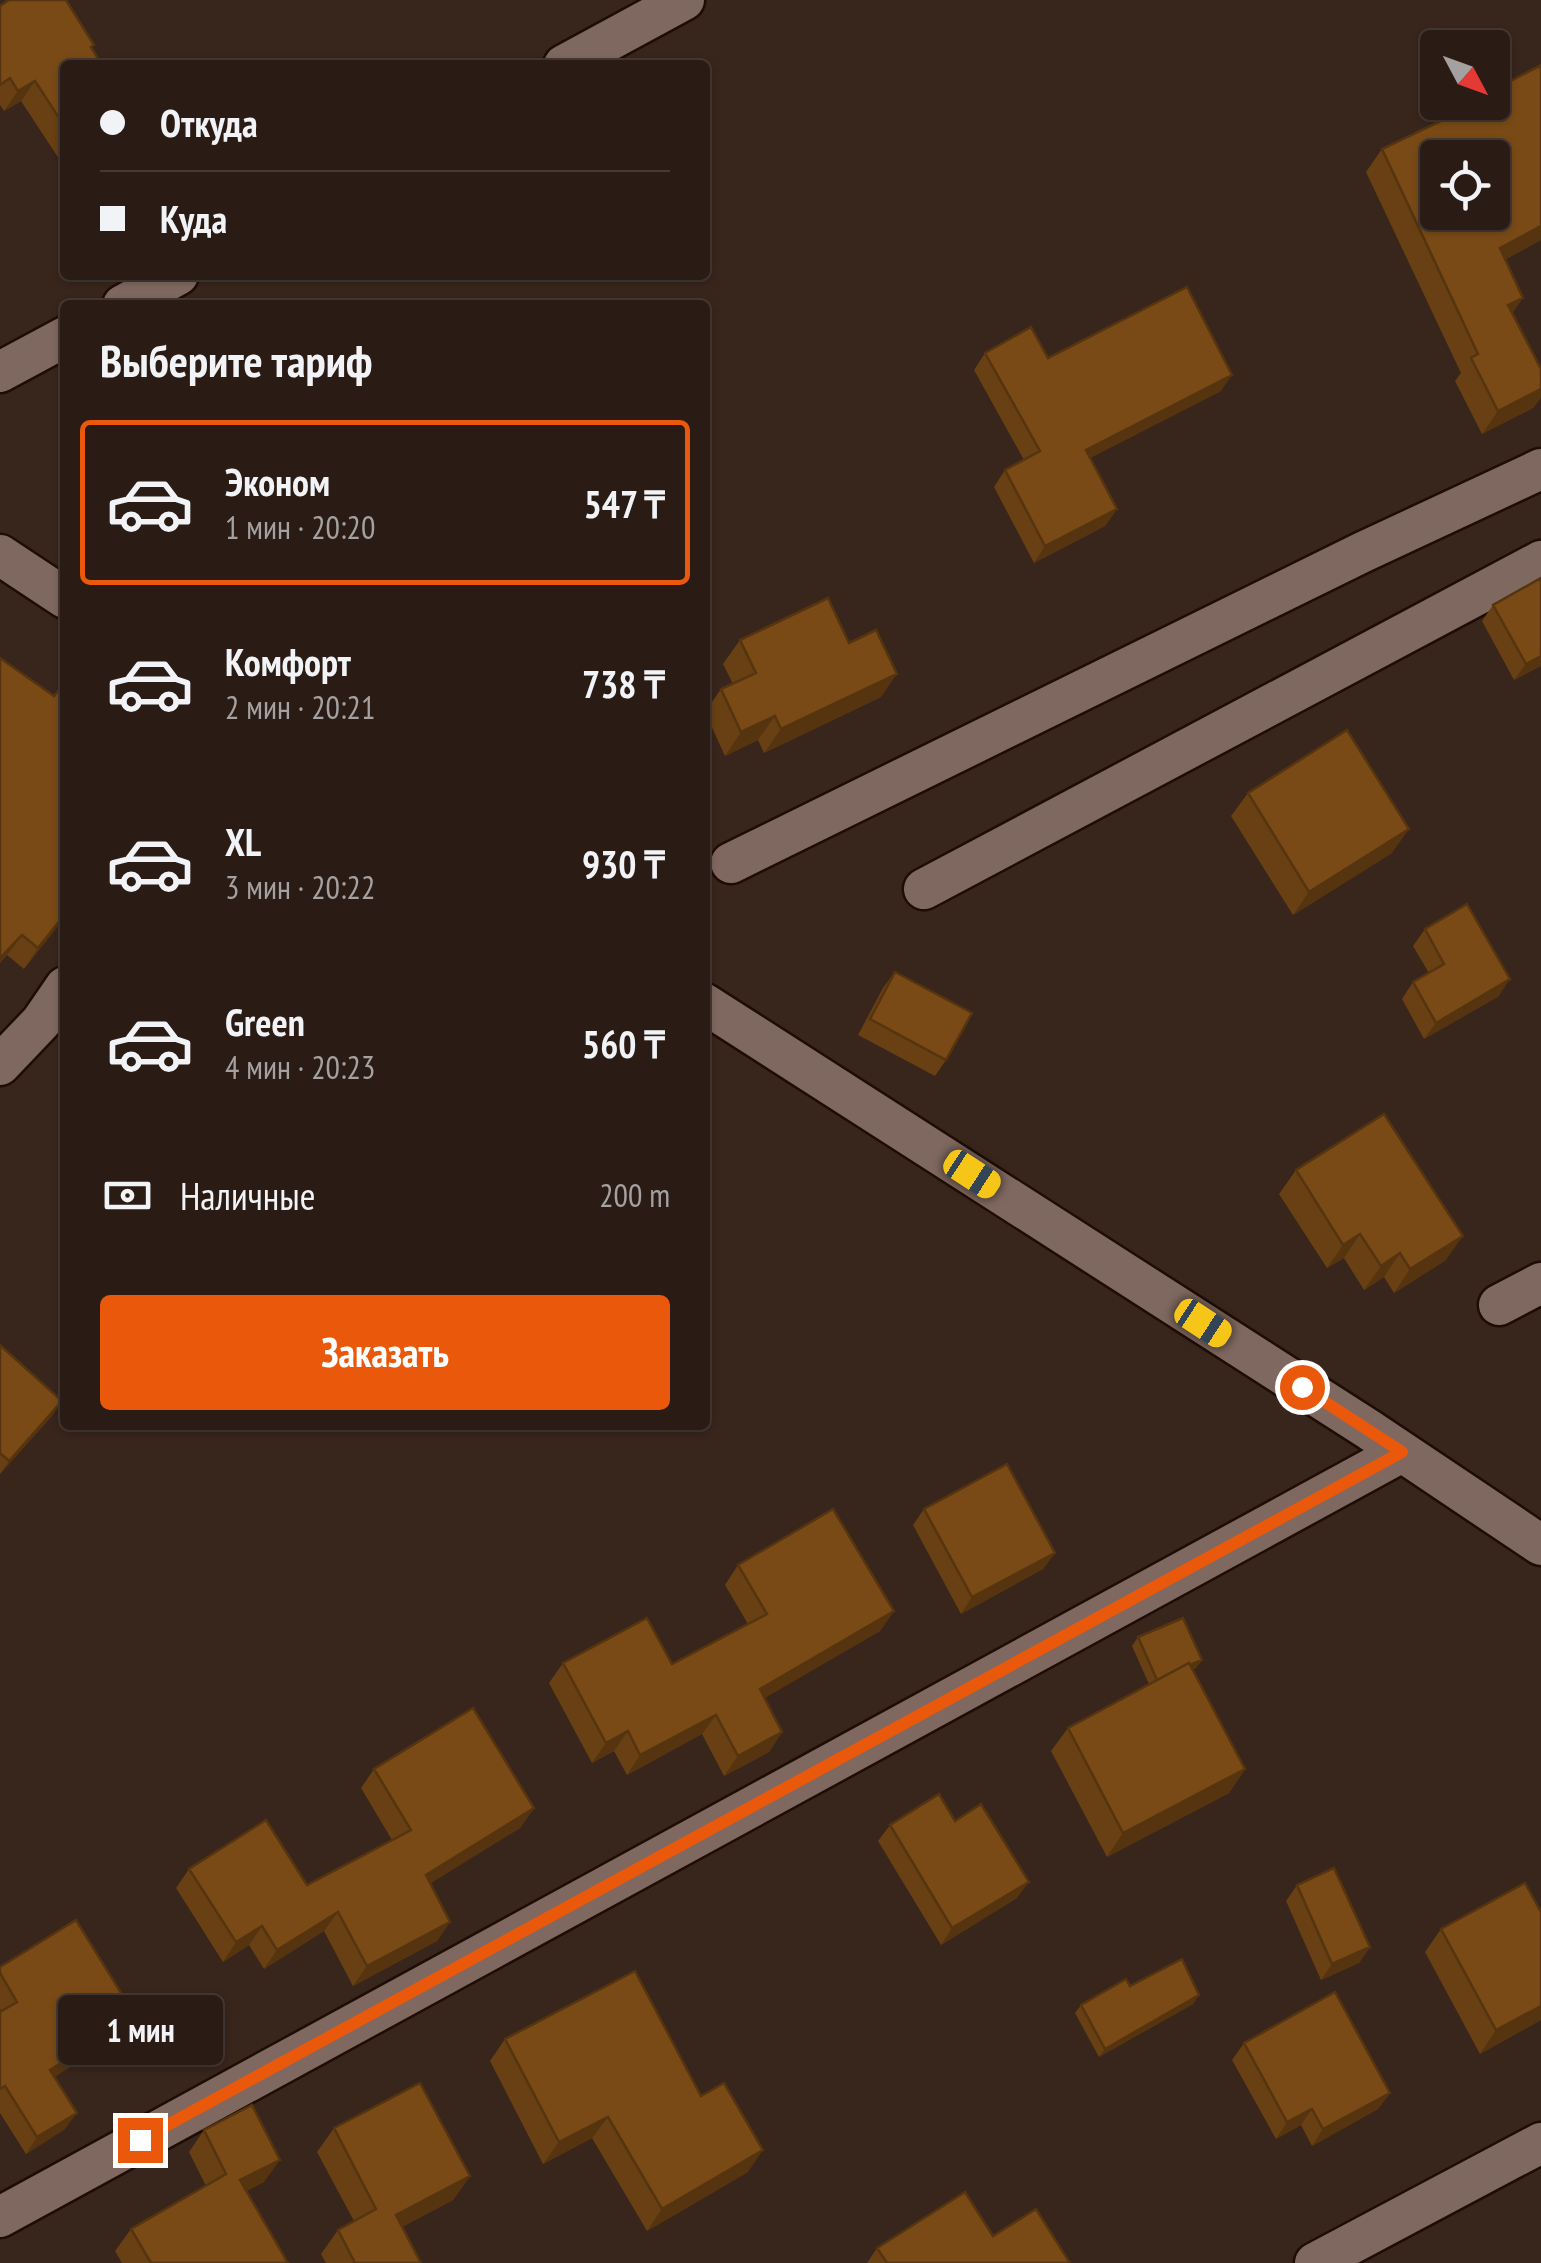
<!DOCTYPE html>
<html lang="ru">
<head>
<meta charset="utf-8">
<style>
	:root { --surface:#2a1c15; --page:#362922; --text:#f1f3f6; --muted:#a5a1a0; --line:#463a34; --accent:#ea580c }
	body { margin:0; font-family:"PT Sans Narrow",sans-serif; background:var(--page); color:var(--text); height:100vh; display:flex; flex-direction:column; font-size:38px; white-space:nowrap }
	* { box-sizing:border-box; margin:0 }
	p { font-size:32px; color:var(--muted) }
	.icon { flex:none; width:55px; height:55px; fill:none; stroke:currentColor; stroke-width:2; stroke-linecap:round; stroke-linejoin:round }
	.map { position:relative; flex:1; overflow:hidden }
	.drawer { position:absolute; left:60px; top:300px; width:650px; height:1130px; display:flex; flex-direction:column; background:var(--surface); border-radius:10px; box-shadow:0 2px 8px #0004,0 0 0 2px var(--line) }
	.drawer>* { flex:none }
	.top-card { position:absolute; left:60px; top:60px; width:650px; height:220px; border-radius:10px; box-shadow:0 2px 8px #0004,0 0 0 2px var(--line); display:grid; align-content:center; height:220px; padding:0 40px; background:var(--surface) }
	.needle { width:65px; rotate:131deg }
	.tools { position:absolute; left:1420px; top:30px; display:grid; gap:20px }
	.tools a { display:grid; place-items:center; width:90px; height:90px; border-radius:10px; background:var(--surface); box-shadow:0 2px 8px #0004,0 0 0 2px var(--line); font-size:50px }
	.end { position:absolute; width:45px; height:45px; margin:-22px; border:12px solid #ea580c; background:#fff; box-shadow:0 0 0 5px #fff }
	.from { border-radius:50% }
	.bubble { position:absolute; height:70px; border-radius:10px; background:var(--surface); box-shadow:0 2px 8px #0004,0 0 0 2px var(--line); font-size:32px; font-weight:800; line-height:70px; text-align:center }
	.car { position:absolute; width:30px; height:60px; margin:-30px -15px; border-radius:12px; box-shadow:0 0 8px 2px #0007; background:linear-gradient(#f5c518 24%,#345 0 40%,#f5c518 0 76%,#345 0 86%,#f5c518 0) }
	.top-card b { display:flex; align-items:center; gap:35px; height:95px; font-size:38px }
	.top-card b+b { border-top:2px solid var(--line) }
	.top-card i { width:25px; height:25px; background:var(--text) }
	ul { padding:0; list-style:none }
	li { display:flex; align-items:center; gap:30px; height:165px; margin:0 20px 15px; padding:0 20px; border:5px solid transparent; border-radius:10px }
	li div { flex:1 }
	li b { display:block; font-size:38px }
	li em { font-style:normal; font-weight:800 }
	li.current { border-color:var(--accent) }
	li>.icon { width:90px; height:90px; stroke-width:1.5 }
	h2 { padding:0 40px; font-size:45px; line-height:120px }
	.pay { display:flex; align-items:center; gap:25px; height:110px; padding:0 40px; font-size:38px }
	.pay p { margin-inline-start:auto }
	.primary-button { display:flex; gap:20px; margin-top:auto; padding:20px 40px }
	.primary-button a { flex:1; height:115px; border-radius:10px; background:var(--accent); color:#fff; font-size:40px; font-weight:800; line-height:115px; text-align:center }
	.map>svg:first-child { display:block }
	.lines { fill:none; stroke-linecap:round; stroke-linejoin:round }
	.street-casing { stroke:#1e0d06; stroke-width:45 }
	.street { stroke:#7f685f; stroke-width:40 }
	.wall { fill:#684013 }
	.shaded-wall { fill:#55340f }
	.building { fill:#794a16; stroke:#55340f; stroke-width:2.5; fill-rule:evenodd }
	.route { stroke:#ea580c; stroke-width:12 }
</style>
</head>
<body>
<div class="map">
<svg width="1541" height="2263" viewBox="0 0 1541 2263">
	<rect width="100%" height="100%" fill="#38251c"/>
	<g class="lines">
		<defs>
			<path id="street" d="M 564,65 L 684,0
				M 123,305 L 178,275
				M 0,372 L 65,337
				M 0,555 L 65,598
				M 731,863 L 1363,552 L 1541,469
				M 924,889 L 1541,561
				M 705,1004 L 1368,1429 L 1541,1545
				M 0,1065 L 41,1022 L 65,987
				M 1499,1305 L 1541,1283
				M 0,2217 L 1402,1452
				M 1315,2263 L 1541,2143"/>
		</defs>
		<use href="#street" class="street-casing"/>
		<use href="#street" class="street"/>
	</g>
	<path class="wall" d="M 0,6 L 94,45 L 91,48 L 65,65 L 65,168 L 21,101 L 4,111 L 0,105 Z
		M 1469,104 L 1541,240 L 1506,259 L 1523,298 L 1512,313 L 1541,369 L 1541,397 L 1533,408 L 1482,434 L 1455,381 L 1461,373 L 1366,172 L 1382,149 L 1465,110 Z
		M 985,353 L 1048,358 L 1221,391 L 1090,458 L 1117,509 L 1105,526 L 1034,563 L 994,487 L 1005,470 L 1024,460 L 974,370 Z
		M 1541,578 L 1541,666 L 1514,680 L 1482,621 L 1493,605 Z
		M 740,640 L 849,643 L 881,697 L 764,753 L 758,740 L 725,756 L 705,712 L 721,689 L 733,684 L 723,664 Z
		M 0,658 L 54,696 L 65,682 L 65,917 L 24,969 L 7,955 L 0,963 Z
		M 1248,793 L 1392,853 L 1293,915 L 1231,816 Z
		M 1425,929 L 1499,996 L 1424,1039 L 1402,999 L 1413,982 L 1429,973 L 1413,946 Z
		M 895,972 L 946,1060 L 935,1076 L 858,1035 L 883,988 Z
		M 1296,1170 L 1446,1260 L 1394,1293 L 1384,1277 L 1364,1290 L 1344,1258 L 1327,1268 L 1279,1194 Z
		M 0,1345 L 62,1401 L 51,1417 L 0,1474 Z
		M 924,1509 L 1055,1553 L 1043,1569 L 961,1614 L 913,1525 Z
		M 738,1565 L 894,1611 L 880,1631 L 764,1698 L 782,1732 L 769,1752 L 724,1776 L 702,1734 L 627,1775 L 614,1751 L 592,1763 L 549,1683 L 563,1663 L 672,1664 L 748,1624 L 725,1585 Z
		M 1138,1637 L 1202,1660 L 1196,1668 L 1192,1670 L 1245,1769 L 1229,1793 L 1107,1857 L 1051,1751 L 1068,1728 L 1149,1684 L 1132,1646 Z
		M 374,1769 L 534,1808 L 520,1828 L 430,1883 L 450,1922 L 437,1941 L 353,1986 L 324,1931 L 264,1969 L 249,1945 L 223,1962 L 176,1888 L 189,1869 L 307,1885 L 392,1840 L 361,1788 Z
		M 955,1821 L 1017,1898 L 941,1945 L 878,1841 L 890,1825 Z
		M 1297,1885 L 1370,1947 L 1359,1963 L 1321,1980 L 1286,1901 Z
		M 1541,1912 L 1541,2020 L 1480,2054 L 1425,1952 L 1441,1929 Z
		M 0,1967 L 136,2017 L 125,2033 L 54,2077 L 65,2129 L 26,2154 L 0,2113 L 0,2012 L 2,2011 L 0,2009 Z
		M 1130,1986 L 1199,1995 L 1193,2004 L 1099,2057 L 1075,2013 L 1081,2005 Z
		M 505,2039 L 701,2096 L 748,2172 L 647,2231 L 592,2138 L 543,2164 L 490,2061 Z
		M 1244,2043 L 1390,2093 L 1378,2109 L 1312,2146 L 1301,2125 L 1276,2139 L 1232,2060 Z
		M 334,2128 L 470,2176 L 453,2200 L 402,2227 L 421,2263 L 326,2263 L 321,2254 L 338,2230 L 354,2221 L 317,2152 Z
		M 204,2130 L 264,2182 L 246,2191 L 288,2263 L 122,2263 L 115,2251 L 131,2229 L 206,2186 L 189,2152 Z
		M 993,2236 L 1070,2263 L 867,2263 L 877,2248 Z"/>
	<path class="shaded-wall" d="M 35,81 L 21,101 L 4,111 L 18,91 Z
		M 1541,226 L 1541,240 L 1484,270 L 1500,248 Z
		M 1523,298 L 1507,320 L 1508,305 Z
		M 1232,375 L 1221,391 L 1074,466 L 1086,450 Z
		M 1541,389 L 1541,397 L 1533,408 L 1482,434 L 1498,411 Z
		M 1117,509 L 1105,526 L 1034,563 L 1045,546 Z
		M 1541,656 L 1541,666 L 1514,680 L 1526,664 Z
		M 897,674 L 881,697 L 764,753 L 781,729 Z
		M 775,716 L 758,740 L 725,756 L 741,732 Z
		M 1409,829 L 1392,853 L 1293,915 L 1309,892 Z
		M 65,914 L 65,917 L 24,969 L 38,948 Z
		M 22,935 L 7,955 L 0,963 L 0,958 Z
		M 1510,979 L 1499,996 L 1424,1039 L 1436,1023 Z
		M 1360,1234 L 1344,1258 L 1327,1268 L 1343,1245 Z
		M 1463,1236 L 1446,1260 L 1394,1293 L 1410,1269 Z
		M 1400,1253 L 1384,1277 L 1364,1290 L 1381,1266 Z
		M 62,1401 L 51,1417 L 0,1474 L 9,1461 Z
		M 1055,1553 L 1043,1569 L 961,1614 L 972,1597 Z
		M 894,1611 L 880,1631 L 746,1709 L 760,1689 Z
		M 1202,1660 L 1196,1668 L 1151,1688 L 1157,1680 Z
		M 716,1715 L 702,1734 L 627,1775 L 640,1755 Z
		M 628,1731 L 614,1751 L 592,1763 L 606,1743 Z
		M 782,1732 L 769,1752 L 724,1776 L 738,1756 Z
		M 1245,1769 L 1229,1793 L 1107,1857 L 1123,1833 Z
		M 534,1808 L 520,1828 L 412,1895 L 426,1875 Z
		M 1029,1882 L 1017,1898 L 941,1945 L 952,1928 Z
		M 338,1912 L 324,1931 L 264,1969 L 277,1950 Z
		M 450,1922 L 437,1941 L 353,1986 L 367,1966 Z
		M 262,1926 L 249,1945 L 223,1962 L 236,1942 Z
		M 1370,1947 L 1359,1963 L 1321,1980 L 1332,1964 Z
		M 1199,1995 L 1193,2004 L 1099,2057 L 1105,2049 Z
		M 1541,2006 L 1541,2020 L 1480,2054 L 1496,2030 Z
		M 136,2017 L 125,2033 L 39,2086 L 50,2070 Z
		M 1390,2093 L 1378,2109 L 1312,2146 L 1323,2129 Z
		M 1312,2109 L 1301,2125 L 1276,2139 L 1287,2122 Z
		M 77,2113 L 65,2129 L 26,2154 L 37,2137 Z
		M 608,2117 L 592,2138 L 543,2164 L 559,2142 Z
		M 763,2150 L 748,2172 L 647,2231 L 662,2209 Z
		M 280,2160 L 264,2182 L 224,2203 L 240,2180 Z
		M 470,2176 L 453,2200 L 379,2239 L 396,2215 Z"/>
	<path class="building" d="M 9,0 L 66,0 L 94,45 L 91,47 L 102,65 L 65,65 L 65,127 L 35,81 L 18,91 L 10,78 L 0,85 L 0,6 Z
		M 1541,65 L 1541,226 L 1500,248 L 1523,298 L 1508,305 L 1541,369 L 1541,389 L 1498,411 L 1471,358 L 1478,354 L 1382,149 L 1470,107 L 1469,104 L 1472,102 L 1492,102 L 1492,91 ZM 1438,158 L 1492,158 L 1492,212 L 1438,212 Z
		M 1187,287 L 1232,375 L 1086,450 L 1117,509 L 1045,546 L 1005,470 L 1040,451 L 985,353 L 1031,327 L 1048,358 Z
		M 1541,578 L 1541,656 L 1526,664 L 1493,605 Z
		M 828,598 L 849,643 L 876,630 L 897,674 L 781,729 L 775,716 L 741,732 L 721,689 L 756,673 L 740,640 Z
		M 0,658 L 54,696 L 65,682 L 65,914 L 38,948 L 22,935 L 0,958 Z
		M 1347,730 L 1409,829 L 1309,892 L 1248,793 Z
		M 1467,904 L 1510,979 L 1436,1023 L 1413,982 L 1444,964 L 1425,929 Z
		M 895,972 L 972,1013 L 946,1060 L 870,1019 Z
		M 1384,1114 L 1463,1236 L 1410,1269 L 1400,1253 L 1381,1266 L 1360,1234 L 1343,1245 L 1296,1170 Z
		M 0,1345 L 62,1401 L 9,1461 L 0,1453 Z
		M 1007,1464 L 1055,1553 L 972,1597 L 924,1509 Z
		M 833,1509 L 894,1611 L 760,1689 L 782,1732 L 738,1756 L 716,1715 L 640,1755 L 628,1731 L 606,1743 L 563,1663 L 647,1618 L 672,1664 L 767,1614 L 738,1565 Z
		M 1183,1618 L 1202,1660 L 1190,1665 L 1189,1663 L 1157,1680 L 1138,1637 Z
		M 1189,1663 L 1245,1769 L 1123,1833 L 1068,1728 Z
		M 473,1708 L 534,1808 L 426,1875 L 450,1922 L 367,1966 L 338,1912 L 277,1950 L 262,1926 L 236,1942 L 189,1869 L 266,1820 L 307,1885 L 411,1830 L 374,1769 Z
		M 939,1794 L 955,1821 L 981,1804 L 1029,1882 L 952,1928 L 890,1825 Z
		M 1334,1868 L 1370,1947 L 1332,1964 L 1297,1885 Z
		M 1525,1883 L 1541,1912 L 1541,2006 L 1496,2030 L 1441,1929 Z
		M 76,1920 L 136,2017 L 50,2070 L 77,2113 L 37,2137 L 5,2086 L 0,2089 L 0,2012 L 17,2002 L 0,1973 L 0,1967 Z
		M 1182,1959 L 1199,1995 L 1105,2049 L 1081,2005 L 1126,1979 L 1130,1986 Z
		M 635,1971 L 701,2096 L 724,2083 L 763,2150 L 662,2209 L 608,2117 L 559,2142 L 505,2039 Z
		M 1335,1992 L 1390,2093 L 1323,2129 L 1312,2109 L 1287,2122 L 1244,2043 Z
		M 420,2083 L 470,2176 L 396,2215 L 421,2263 L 355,2263 L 338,2230 L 376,2209 L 334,2128 Z
		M 252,2105 L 280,2160 L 240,2180 L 288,2263 L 151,2263 L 131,2229 L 226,2174 L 204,2130 Z
		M 965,2192 L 993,2236 L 1036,2209 L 1070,2263 L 887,2263 L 877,2248 Z"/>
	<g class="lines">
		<path class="route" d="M 140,2140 L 1402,1452 L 1302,1387"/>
	</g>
</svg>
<div class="tools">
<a><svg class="needle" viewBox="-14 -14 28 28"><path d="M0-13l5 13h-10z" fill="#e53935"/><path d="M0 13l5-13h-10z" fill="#a5a1a0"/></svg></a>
<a><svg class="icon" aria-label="locate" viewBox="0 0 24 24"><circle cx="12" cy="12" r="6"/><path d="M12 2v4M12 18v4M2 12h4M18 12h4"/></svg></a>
</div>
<i class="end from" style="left:1302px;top:1387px"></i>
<i class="end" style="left:140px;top:2140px"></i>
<div class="bubble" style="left:58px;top:1995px;width:165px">1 мин</div>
<i class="car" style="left:972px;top:1174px;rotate:123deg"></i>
<i class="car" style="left:1203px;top:1323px;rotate:123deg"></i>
<div class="top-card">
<b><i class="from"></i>Откуда</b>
<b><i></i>Куда</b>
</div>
<section class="drawer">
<h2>Выберите тариф</h2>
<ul>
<li class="current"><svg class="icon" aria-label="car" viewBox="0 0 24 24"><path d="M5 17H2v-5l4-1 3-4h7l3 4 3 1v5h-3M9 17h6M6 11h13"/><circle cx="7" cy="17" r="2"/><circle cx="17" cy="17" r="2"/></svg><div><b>Эконом</b><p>1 мин · 20:20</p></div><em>547 ₸</em></li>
<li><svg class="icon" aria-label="car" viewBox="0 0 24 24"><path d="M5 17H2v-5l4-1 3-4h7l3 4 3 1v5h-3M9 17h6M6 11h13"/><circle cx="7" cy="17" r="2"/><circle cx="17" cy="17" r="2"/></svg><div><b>Комфорт</b><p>2 мин · 20:21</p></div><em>738 ₸</em></li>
<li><svg class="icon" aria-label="car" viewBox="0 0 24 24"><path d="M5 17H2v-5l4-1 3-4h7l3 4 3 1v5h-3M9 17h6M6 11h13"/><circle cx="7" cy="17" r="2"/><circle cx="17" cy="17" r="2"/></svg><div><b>XL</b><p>3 мин · 20:22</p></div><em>930 ₸</em></li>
<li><svg class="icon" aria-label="car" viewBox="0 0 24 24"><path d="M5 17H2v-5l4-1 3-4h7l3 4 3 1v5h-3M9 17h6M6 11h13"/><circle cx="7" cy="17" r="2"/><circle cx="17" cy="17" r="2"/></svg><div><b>Green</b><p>4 мин · 20:23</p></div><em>560 ₸</em></li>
</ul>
<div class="pay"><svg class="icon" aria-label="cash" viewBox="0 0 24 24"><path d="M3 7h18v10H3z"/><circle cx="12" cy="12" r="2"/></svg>Наличные<p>200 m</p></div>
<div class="primary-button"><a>Заказать</a></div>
</section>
</div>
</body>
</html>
